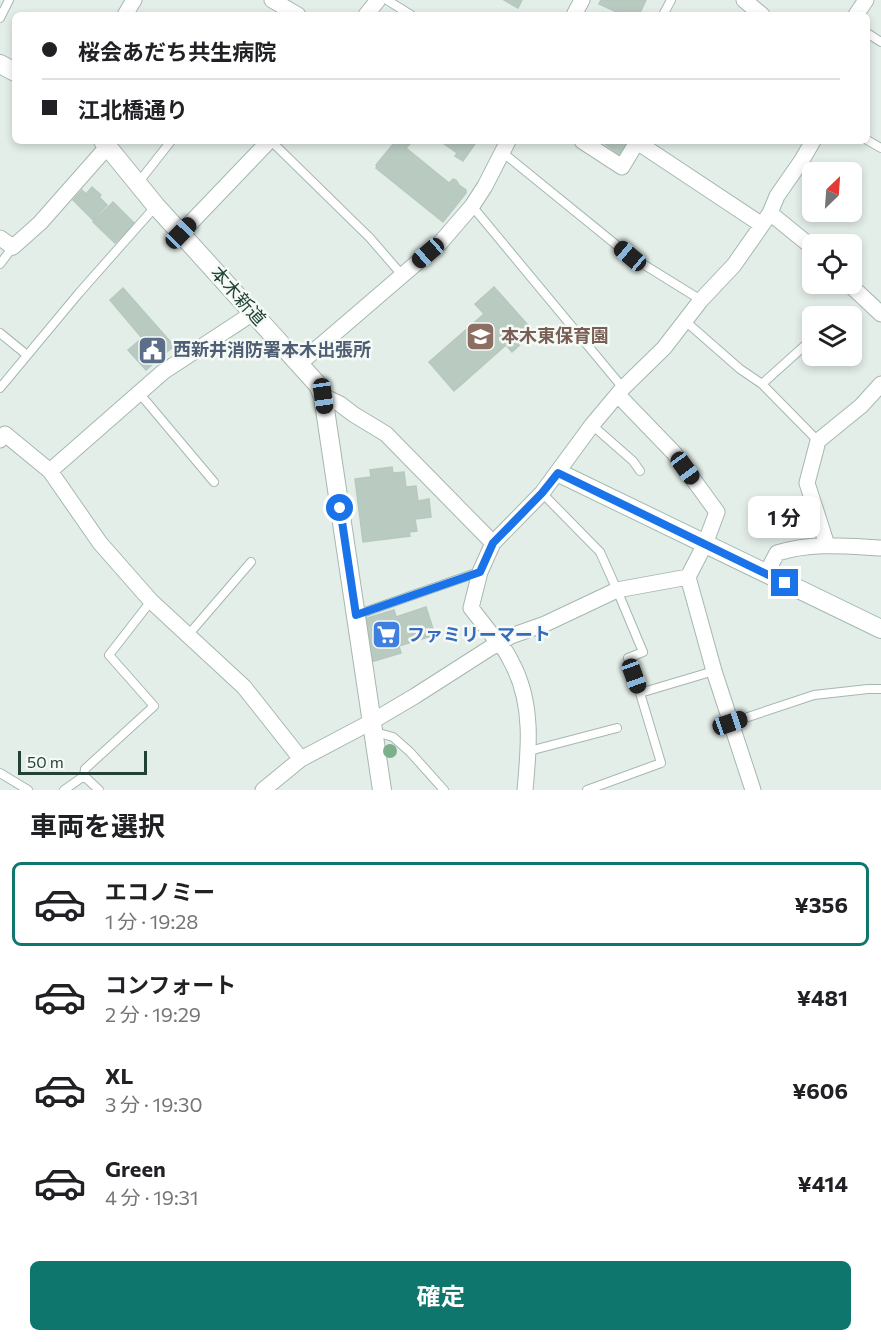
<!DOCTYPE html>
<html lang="ja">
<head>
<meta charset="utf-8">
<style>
	:root { --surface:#fff; --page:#f6f6f6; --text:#202124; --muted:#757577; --line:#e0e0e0; --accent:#0f766e }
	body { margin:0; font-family:Commissioner,"Noto Sans JP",sans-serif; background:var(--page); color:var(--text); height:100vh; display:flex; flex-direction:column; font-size:22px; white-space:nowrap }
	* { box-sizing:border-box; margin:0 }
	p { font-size:20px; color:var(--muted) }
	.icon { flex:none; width:33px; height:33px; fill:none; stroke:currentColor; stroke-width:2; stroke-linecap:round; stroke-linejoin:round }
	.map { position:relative; height:790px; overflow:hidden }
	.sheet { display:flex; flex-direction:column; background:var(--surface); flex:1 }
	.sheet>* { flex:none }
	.guide { position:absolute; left:12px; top:12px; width:858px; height:132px; border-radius:9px; box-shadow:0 3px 9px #0003; display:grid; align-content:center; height:132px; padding:0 30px; background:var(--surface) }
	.needle { width:39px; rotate:25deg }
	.fabs { position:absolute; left:802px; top:162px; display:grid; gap:12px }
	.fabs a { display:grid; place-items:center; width:60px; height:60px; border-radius:9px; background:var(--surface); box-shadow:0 3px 9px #0003; font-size:30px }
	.scale { position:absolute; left:18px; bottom:15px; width:129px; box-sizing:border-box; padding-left:6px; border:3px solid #224236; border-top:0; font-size:16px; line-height:21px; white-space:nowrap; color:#224236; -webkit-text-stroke:4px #f5faf7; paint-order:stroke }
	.end { position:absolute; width:27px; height:27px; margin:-14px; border:8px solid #1a73e8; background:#fff; box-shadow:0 0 0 3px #fff }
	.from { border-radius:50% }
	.bubble { position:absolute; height:42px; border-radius:9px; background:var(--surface); box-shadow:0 3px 9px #0003; font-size:20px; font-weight:700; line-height:42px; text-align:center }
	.car { position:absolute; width:18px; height:36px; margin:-18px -9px; border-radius:8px; box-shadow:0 0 4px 2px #0007; background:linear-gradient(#222 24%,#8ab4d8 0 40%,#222 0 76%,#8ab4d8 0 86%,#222 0) }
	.guide b { display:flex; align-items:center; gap:21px; height:57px; font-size:22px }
	.guide b+b { border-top:2px solid var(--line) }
	.guide i { width:15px; height:15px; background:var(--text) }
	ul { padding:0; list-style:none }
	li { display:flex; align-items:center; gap:18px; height:84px; margin:0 12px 9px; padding:0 18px; border:3px solid transparent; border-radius:9px }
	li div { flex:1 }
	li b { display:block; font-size:22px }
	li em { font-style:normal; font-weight:700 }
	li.current { border-color:var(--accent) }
	li>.icon { width:54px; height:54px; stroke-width:1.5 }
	h2 { padding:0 30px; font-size:27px; line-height:72px }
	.button { display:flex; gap:12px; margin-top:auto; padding:12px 30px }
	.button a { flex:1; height:69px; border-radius:9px; background:var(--accent); color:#fff; font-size:24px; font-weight:700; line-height:69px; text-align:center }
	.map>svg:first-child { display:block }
	.building { fill:#b9cac1; stroke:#b6c9bf; stroke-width:1.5 }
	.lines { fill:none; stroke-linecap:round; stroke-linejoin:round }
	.service-casing { stroke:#a6b7b0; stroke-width:10 }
	.minor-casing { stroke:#a6b7b0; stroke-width:17 }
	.tertiary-casing { stroke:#a6b7b0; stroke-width:20 }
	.secondary-casing { stroke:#a2bbb0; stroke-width:20 }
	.service { stroke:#fff; stroke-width:8 }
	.minor { stroke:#fff; stroke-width:15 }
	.tertiary { stroke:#fff; stroke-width:18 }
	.secondary { stroke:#fff; stroke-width:18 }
	.tree { fill:#7daf8d }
	.route { stroke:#1a73e8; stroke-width:8 }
	.labels { text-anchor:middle; stroke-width:5; stroke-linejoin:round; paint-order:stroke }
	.street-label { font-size:18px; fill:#224236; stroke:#f5faf7 }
	.education-label { font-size:18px; font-weight:bold; fill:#785e54; stroke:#f5faf7; text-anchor:start }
	.service-label { font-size:18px; font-weight:bold; fill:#4e5e75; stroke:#f5faf7; text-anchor:start }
	.shop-label { font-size:18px; font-weight:bold; fill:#366cbe; stroke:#f5faf7; text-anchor:start }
</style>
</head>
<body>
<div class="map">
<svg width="881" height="790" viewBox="0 0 881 790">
	<rect width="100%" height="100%" fill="#e4eee9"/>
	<path class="building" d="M 504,0 L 522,0 L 518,8 Z
		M 601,0 L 646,0 L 639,15 L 623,15 L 599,4 Z
		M 401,141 L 409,141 L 410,144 L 406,148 L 449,183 L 453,179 L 456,180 L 459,185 L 466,190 L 466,193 L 443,222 L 376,168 L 377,166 L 376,165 L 394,143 L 397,146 Z
		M 440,141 L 477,141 L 463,161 L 455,156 L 457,153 Z
		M 601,141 L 628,141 L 619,154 Z
		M 92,187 L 101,195 L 99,197 L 107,205 L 93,220 L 73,200 L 82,190 L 86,194 Z
		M 113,202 L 135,224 L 115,243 L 93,222 Z
		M 494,287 L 534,332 L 512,352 L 506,345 L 454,391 L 429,362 L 484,314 L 475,304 Z
		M 123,288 L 174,346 L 146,370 L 128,350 L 142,338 L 110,300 Z
		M 392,467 L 393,473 L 404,472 L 406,487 L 416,486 L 418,501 L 429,499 L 431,517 L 415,519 L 417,531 L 409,532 L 410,536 L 363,542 L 355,479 L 371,477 L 370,470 Z
		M 426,607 L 435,635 L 399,646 L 401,653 L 371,662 L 364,619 L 394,610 L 396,617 Z"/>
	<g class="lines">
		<defs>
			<path id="service" d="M 387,0 L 411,15
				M 663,15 L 671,0
				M 0,18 L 9,0
				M 867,33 L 881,42
				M 867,140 L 881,148
				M 271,141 L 370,238 L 402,275
				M 502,152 L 630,256 L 701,300
				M 138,183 L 171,141
				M 472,206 L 623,388
				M 0,264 L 13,247
				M 684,320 L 740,369 L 762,384 L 818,441
				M 0,333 L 27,355
				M 762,384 L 812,339
				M 0,388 L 79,293 L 155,207
				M 140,394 L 214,482
				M 592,425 L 633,461 L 640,471
				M 542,493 L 600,552 L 617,590 L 643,652 L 628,658 L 640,693 L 661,763 L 587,790
				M 356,615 L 479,572
				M 189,634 L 251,562
				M 640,693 L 714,671
				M 730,723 L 814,695 L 868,689 L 881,689
				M 375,732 L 393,737 L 410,752 L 444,790
				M 529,751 L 617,728
				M 0,773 L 28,790
				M 84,776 L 99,790
				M 64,790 L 84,776 L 85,769 L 154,706 L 109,655 L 151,601"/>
			<path id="minor" d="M 272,0 L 298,15
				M 744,0 L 762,15
				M 125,15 L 134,0
				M 366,15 L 378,0
				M 574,15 L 582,0
				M 856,15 L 866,0
				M 582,141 L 622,167 L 637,142 L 762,225
				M 770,213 L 813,248
				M 181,233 L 269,141
				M 0,238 L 13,247 L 40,223 L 108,146
				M 849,284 L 881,314
				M 299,364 L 441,242 L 472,206 L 485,186 L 508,141
				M 323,396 L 340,404 L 353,414 L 386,434 L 493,543
				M 0,440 L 5,434 L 50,471 L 100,543 L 151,601 L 244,687 L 301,759
				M 50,471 L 163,372 L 253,313
				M 827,545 L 807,483 L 818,441 L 861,406 L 881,384
				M 766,574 L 777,553 C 813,542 845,546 881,548
				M 688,577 L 714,671 L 753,790
				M 263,790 L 301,759 L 371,722 L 415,696 L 490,648 L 511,636 L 545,624 L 617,590 L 688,577 L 705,544 L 717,512 L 674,453 L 618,395
				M 525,790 C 529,748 533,706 514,667 C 509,658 506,649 499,644 L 471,608 L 480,572 L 493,543 L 542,493 L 592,425 L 623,388 L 664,348 L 701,300 L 734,265 L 762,225 L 770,213 L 777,196 L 802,160 L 813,141"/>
			<path id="tertiary" d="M 0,64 L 15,72
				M 103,141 L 156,206 L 318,385 L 323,396 L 382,790"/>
			<path id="secondary" d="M 559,473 L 881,629"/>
		</defs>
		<use href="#service" class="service-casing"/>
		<use href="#minor" class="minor-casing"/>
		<use href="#tertiary" class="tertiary-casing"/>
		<use href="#secondary" class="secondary-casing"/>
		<use href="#service" class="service"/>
		<use href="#minor" class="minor"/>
		<use href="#tertiary" class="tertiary"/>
		<use href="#secondary" class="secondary"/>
	</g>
	<circle class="tree" cx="390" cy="751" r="7"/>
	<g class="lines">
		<path class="route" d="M 340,508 L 356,615 L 480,572 L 493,543 L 542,493 L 558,473 L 785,583"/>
	</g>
	<defs>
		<symbol id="school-square" viewBox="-11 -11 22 22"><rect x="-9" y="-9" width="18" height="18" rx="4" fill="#8d6e63" stroke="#f5faf7"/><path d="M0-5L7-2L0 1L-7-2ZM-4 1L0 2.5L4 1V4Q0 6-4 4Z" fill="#fff"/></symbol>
		<symbol id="civic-square" viewBox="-11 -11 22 22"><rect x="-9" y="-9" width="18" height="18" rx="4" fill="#5c6f8a" stroke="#f5faf7"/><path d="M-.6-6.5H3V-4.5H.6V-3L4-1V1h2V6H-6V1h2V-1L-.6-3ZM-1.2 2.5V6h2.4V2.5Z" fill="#fff"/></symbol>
		<symbol id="supermarket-square" viewBox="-11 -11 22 22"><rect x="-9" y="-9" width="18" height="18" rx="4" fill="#3f7fe0" stroke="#f5faf7"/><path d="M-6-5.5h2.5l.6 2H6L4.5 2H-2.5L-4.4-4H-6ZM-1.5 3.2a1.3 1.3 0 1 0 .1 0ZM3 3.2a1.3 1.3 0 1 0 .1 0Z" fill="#fff"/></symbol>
	</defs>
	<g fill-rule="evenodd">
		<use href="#school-square" x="464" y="320" width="33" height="33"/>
		<use href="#civic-square" x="136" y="334" width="33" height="33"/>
		<use href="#supermarket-square" x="370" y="618" width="33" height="33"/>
	</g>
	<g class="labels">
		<g class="street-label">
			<text transform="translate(238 296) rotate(48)" y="6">本木新道</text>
		</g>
		<g class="education-label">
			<text x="501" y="342">本木東保育園</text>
		</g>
		<g class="service-label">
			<text x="173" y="356">西新井消防署本木出張所</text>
		</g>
		<g class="shop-label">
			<text x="407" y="641">ファミリーマート</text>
		</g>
	</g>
</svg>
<div class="fabs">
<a><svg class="needle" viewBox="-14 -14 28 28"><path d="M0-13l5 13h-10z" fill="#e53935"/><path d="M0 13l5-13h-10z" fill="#757577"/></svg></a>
<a><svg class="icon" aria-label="locate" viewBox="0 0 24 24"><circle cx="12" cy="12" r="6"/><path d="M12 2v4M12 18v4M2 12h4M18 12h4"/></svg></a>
<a><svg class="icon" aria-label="layers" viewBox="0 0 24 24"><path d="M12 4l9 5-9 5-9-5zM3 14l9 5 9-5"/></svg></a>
</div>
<div class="scale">50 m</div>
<i class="end from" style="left:340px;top:508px"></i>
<i class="end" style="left:785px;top:583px"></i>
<div class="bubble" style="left:748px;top:496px;width:72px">1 分</div>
<i class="car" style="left:181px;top:233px;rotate:44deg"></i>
<i class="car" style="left:428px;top:253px;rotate:229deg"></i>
<i class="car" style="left:630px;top:256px;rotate:310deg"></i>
<i class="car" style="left:323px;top:396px;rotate:172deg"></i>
<i class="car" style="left:685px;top:468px;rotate:144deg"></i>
<i class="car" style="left:634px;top:676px;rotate:160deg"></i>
<i class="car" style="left:730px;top:723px;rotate:71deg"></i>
<div class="guide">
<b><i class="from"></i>桜会あだち共生病院</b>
<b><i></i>江北橋通り</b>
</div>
</div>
<section class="sheet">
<h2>車両を選択</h2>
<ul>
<li class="current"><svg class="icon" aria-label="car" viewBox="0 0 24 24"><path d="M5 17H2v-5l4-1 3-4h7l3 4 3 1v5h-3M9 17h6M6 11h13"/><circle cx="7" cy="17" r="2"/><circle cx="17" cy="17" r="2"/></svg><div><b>エコノミー</b><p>1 分 · 19:28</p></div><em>¥356</em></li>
<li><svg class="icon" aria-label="car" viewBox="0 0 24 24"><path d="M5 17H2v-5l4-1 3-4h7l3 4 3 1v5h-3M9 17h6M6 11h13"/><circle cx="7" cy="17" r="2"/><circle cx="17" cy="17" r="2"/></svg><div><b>コンフォート</b><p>2 分 · 19:29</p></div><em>¥481</em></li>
<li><svg class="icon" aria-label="car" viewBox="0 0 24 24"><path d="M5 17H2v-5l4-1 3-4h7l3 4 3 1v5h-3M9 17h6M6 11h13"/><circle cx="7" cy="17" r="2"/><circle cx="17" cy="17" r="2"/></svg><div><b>XL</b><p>3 分 · 19:30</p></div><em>¥606</em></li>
<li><svg class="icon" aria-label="car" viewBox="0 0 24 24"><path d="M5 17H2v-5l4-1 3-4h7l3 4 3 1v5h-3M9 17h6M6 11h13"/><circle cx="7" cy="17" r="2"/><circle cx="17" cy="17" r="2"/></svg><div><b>Green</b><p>4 分 · 19:31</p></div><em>¥414</em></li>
</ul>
<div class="button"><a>確定</a></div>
</section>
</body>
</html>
